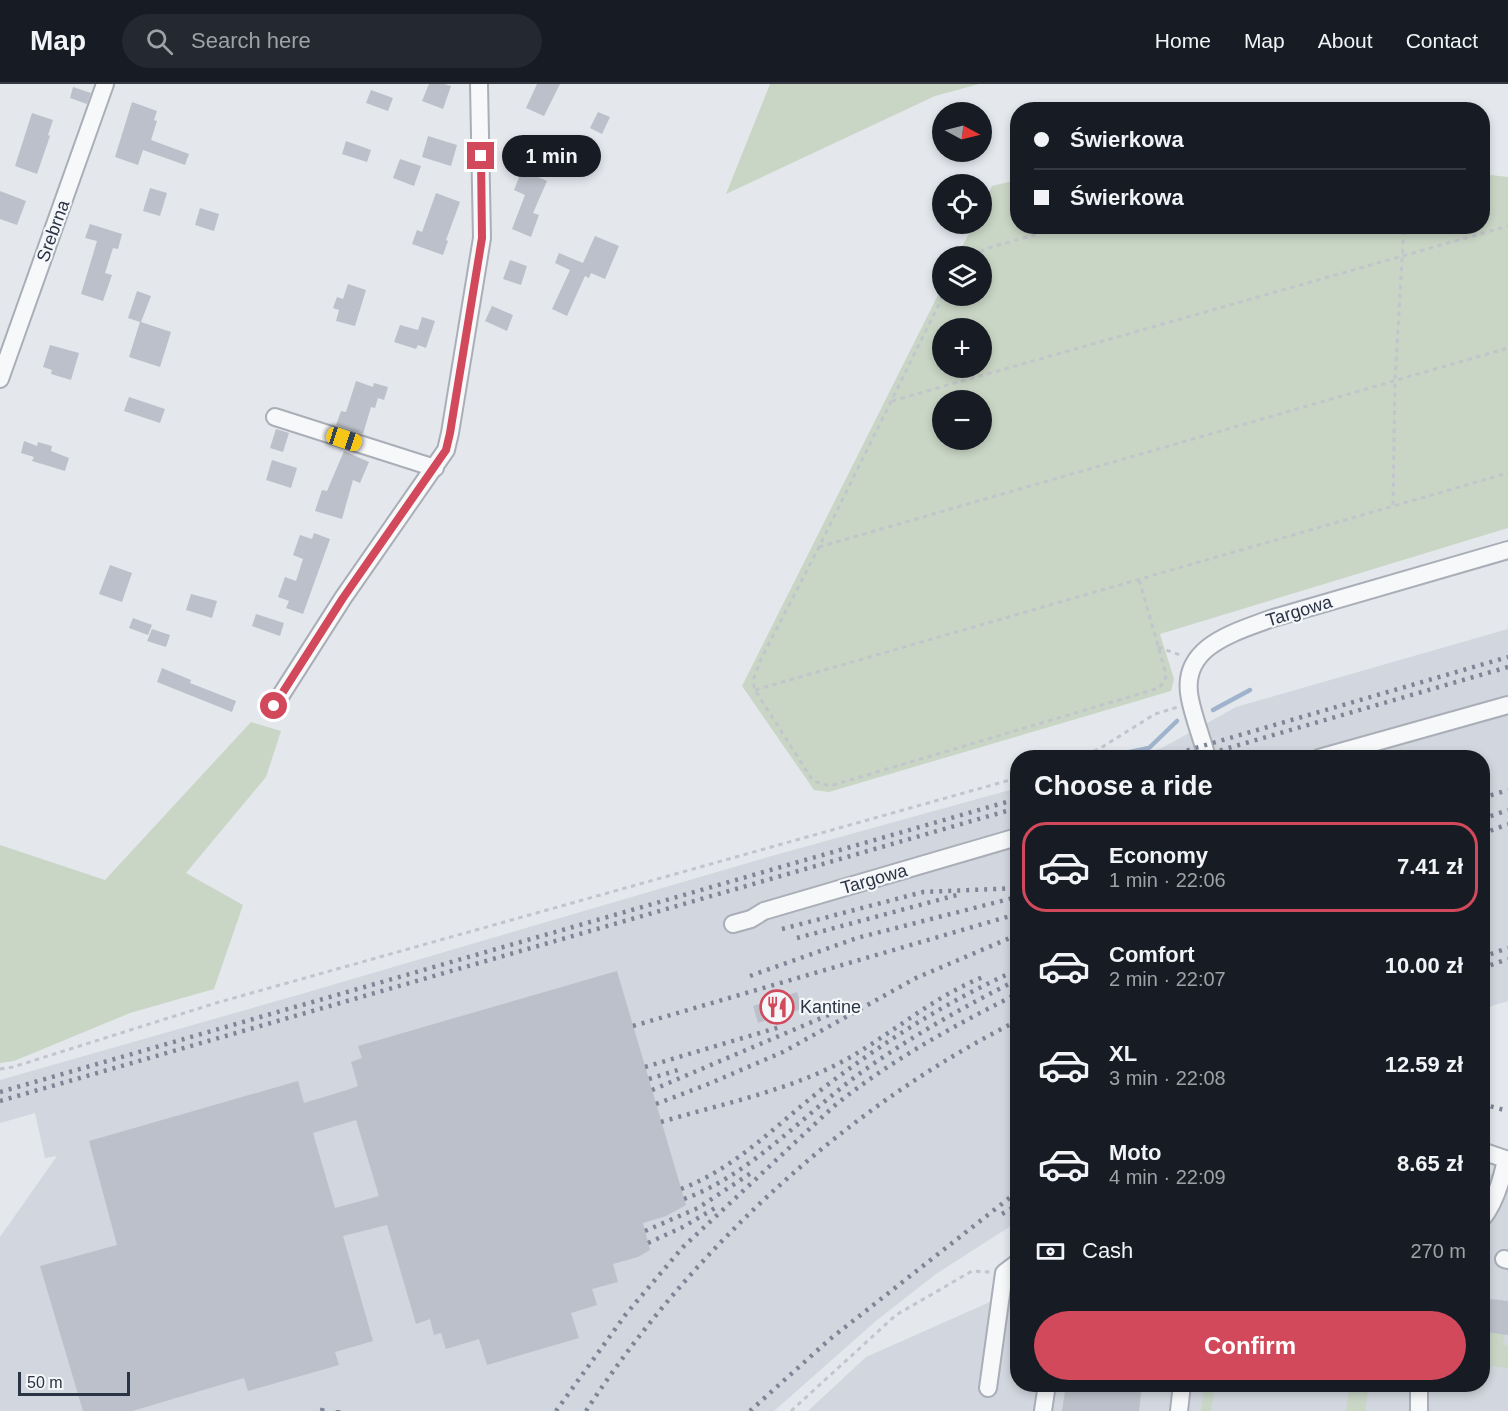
<!DOCTYPE html>
<html lang="en">
<head>
<meta charset="utf-8">
<style>
	:root { --surface:#171b24; --page:#242831; --text:#f1f3f6; --muted:#9ea1a6; --line:#363941; --accent:#d1495b }
	body { margin:0; font-family:Helvetica,sans-serif; background:var(--page); color:var(--text); height:100vh; display:flex; flex-direction:column; font-size:22px; white-space:nowrap }
	* { box-sizing:border-box; margin:0 }
	p { font-size:20px; color:var(--muted) }
	.icon { flex:none; width:33px; height:33px; fill:none; stroke:currentColor; stroke-width:2; stroke-linecap:round; stroke-linejoin:round }
	.map { position:relative; flex:1; overflow:hidden }
	.details { position:absolute; left:1010px; top:666px; width:480px; height:642px; display:flex; flex-direction:column; background:var(--surface); border-radius:24px; box-shadow:0 3px 9px #0003 }
	.details>* { flex:none }
	.banner { position:absolute; left:1010px; top:18px; width:480px; height:132px; border-radius:24px; box-shadow:0 3px 9px #0003; display:grid; align-content:center; height:132px; padding:0 24px; background:var(--surface) }
	.needle { width:39px; rotate:97deg }
	.controls { position:absolute; left:932px; top:18px; display:grid; gap:12px }
	.controls a { display:grid; place-items:center; width:60px; height:60px; border-radius:50%; background:var(--surface); box-shadow:0 3px 9px #0003; font-size:30px }
	.scale { position:absolute; left:18px; bottom:15px; width:112px; box-sizing:border-box; padding-left:6px; border:3px solid #2b3445; border-top:0; font-size:16px; line-height:21px; white-space:nowrap; color:#2b3445; -webkit-text-stroke:4px #f4f6f9; paint-order:stroke }
	.end { position:absolute; width:27px; height:27px; margin:-14px; border:8px solid #d1495b; background:#fff; box-shadow:0 0 0 3px #fff }
	.from { border-radius:50% }
	.bubble { position:absolute; height:42px; border-radius:21px; background:var(--surface); box-shadow:0 3px 9px #0003; font-size:20px; font-weight:800; line-height:42px; text-align:center }
	.car { position:absolute; width:18px; height:36px; margin:-18px -9px; border-radius:8px; box-shadow:0 0 4px 2px #0007; background:linear-gradient(#f5c518 24%,#345 0 40%,#f5c518 0 76%,#345 0 86%,#f5c518 0) }
	.banner b { display:flex; align-items:center; gap:21px; height:57px; font-size:22px }
	.banner b+b { border-top:2px solid var(--line) }
	.banner i { width:15px; height:15px; background:var(--text) }
	ul { padding:0; list-style:none }
	li { display:flex; align-items:center; gap:18px; height:90px; margin:0 12px 9px; padding:0 12px; border:3px solid transparent; border-radius:24px }
	li div { flex:1 }
	li b { display:block; font-size:22px }
	li em { font-style:normal; font-weight:800 }
	li.active { border-color:var(--accent) }
	li>.icon { width:54px; height:54px; stroke-width:1.5 }
	h2 { padding:0 24px; font-size:27px; line-height:72px }
	.pay { display:flex; align-items:center; gap:15px; height:66px; padding:0 24px; font-size:22px }
	.pay p { margin-inline-start:auto }
	.cta { display:flex; gap:12px; margin-top:auto; padding:12px 24px }
	.cta a { flex:1; height:69px; border-radius:36px; background:var(--accent); color:#fff; font-size:24px; font-weight:800; line-height:69px; text-align:center }
	header { display:flex; align-items:center; gap:36px; box-sizing:border-box; height:84px; padding:0 30px; background:var(--surface); border-bottom:2px solid var(--line) }
	header strong { font-size:28px }
	nav { display:flex; gap:33px; margin-inline-start:auto; font-size:21px }
	.search { width:420px; height:54px; background:var(--page); display:flex; align-items:center; gap:15px; box-sizing:border-box; padding:0 21px; border-radius:33px; color:var(--muted); font-size:22px }
	.map>svg:first-child { display:block }
	.built { fill:#d2d6de }
	.green { fill:#c9d6c5; fill-rule:evenodd }
	.lines { fill:none; stroke-linecap:round; stroke-linejoin:round }
	.stream { stroke:#9fb4cc; stroke-width:4.5 }
	.building { fill:#bbc0ca; fill-rule:evenodd }
	.minor-casing { stroke:#a9aeb7; stroke-width:20 }
	.path { stroke:#c2c5cb; stroke-width:3; stroke-dasharray:4.5 4.5; stroke-linecap:butt }
	.minor { stroke:#f7f8fa; stroke-width:16 }
	.rail { stroke:#7d8696; stroke-width:4.5; stroke-dasharray:3 6; stroke-linecap:butt }
	.route { stroke:#d1495b; stroke-width:8 }
	.labels { text-anchor:middle; stroke-width:4.5; stroke-linejoin:round; paint-order:stroke }
	.street-label { font-size:18px; fill:#2b3445; stroke:#f4f6f9 }
	.poi-label { font-size:18px; fill:#2b3445; stroke:#f4f6f9; text-anchor:start }
</style>
</head>
<body>
<header>
<strong>Map</strong>
<div class="search"><svg class="icon" aria-label="search" viewBox="0 0 24 24"><circle cx="10" cy="10" r="6"/><path d="M15 15l6 6"/></svg>Search here</div>
<nav><a>Home</a><a>Map</a><a>About</a><a>Contact</a></nav>
</header>
<div class="map">
<svg width="1508" height="1327" viewBox="0 0 1508 1327">
	<rect width="100%" height="100%" fill="#e4e7ec"/>
	<path class="built" d="M 1508,545 L 1508,917 L 1482,925 L 1482,674 L 1128,674 L 1162,664 L 1236,623 Z
		M 1017,704 L 1017,1138 L 936,1190 L 877,1236 L 774,1327 L 0,1327 L 0,1153 L 57,1072 L 45,1074 L 35,1029 L 0,1039 L 0,996 L 298,911 L 768,773 Z
		M 1482,1087 L 1508,1096 L 1508,1327 L 808,1327 L 866,1273 L 1017,1206 L 1017,1300 L 1482,1300 Z"/>
	<path class="green" d="M 770,0 L 979,0 L 935,12 L 726,110 Z
		M 1482,90 L 1508,93 L 1508,444 L 1160,550 L 1174,595 L 1171,607 L 829,708 L 814,706 L 742,602 L 942,203 L 942,212 L 981,212 L 981,172 L 957,172 L 974,140 L 981,140 L 981,125 L 992,102 L 1017,96 L 1017,142 L 1482,142 ZM 942,244 L 981,244 L 981,284 L 942,284 ZM 942,316 L 981,316 L 981,356 L 942,356 Z
		M 251,638 L 281,647 L 266,693 L 186,789 L 243,821 L 214,905 L 130,929 L 14,977 L 0,979 L 0,761 L 105,796 Z
		M 1482,1247 L 1505,1250 L 1503,1260 L 1508,1262 L 1508,1284 L 1482,1281 Z
		M 1205,1301 L 1215,1301 L 1211,1327 L 1201,1327 Z
		M 1350,1301 L 1369,1301 L 1365,1327 L 1346,1327 Z"/>
	<g class="lines">
		<path class="stream" d="M 1213,626 L 1250,606
			M 1101,674 L 1149,664 L 1177,637"/>
	</g>
	<path class="building" d="M 429,0 L 444,0 L 451,2 L 443,25 L 422,17 Z
		M 537,0 L 560,0 L 544,32 L 526,24 Z
		M 73,3 L 91,9 L 87,20 L 70,14 Z
		M 371,6 L 393,14 L 388,27 L 366,19 Z
		M 132,18 L 157,27 L 154,36 L 157,37 L 151,56 L 189,70 L 185,81 L 143,66 L 138,81 L 115,73 Z
		M 598,28 L 610,33 L 602,50 L 590,44 Z
		M 32,29 L 53,36 L 48,51 L 50,52 L 37,90 L 15,82 Z
		M 428,52 L 457,61 L 451,82 L 422,73 Z
		M 346,57 L 371,66 L 367,78 L 342,70 Z
		M 400,75 L 421,82 L 414,102 L 393,94 Z
		M 522,86 L 547,97 L 533,129 L 539,131 L 531,153 L 512,145 L 525,111 L 514,106 Z
		M 150,104 L 167,109 L 160,132 L 143,127 Z
		M 0,107 L 26,117 L 17,141 L 0,135 Z
		M 436,109 L 460,118 L 446,156 L 448,157 L 443,171 L 412,160 L 417,146 L 422,148 Z
		M 200,124 L 219,130 L 214,147 L 195,141 Z
		M 90,140 L 122,150 L 118,165 L 113,164 L 105,189 L 112,191 L 103,217 L 81,210 L 97,157 L 85,154 Z
		M 595,152 L 619,162 L 605,195 L 591,189 L 589,194 L 585,192 L 567,232 L 552,225 L 570,186 L 555,179 L 559,169 L 583,179 Z
		M 510,176 L 527,182 L 521,201 L 503,195 Z
		M 348,200 L 366,206 L 355,242 L 336,237 L 339,226 L 333,224 L 337,213 L 343,215 Z
		M 137,207 L 151,212 L 141,238 L 171,248 L 160,283 L 129,273 L 140,238 L 128,234 Z
		M 492,222 L 513,231 L 507,247 L 485,237 Z
		M 422,233 L 435,237 L 426,264 L 418,261 L 416,265 L 394,258 L 400,241 L 418,246 Z
		M 50,261 L 79,269 L 71,296 L 51,290 L 52,286 L 43,283 Z
		M 356,297 L 373,303 L 374,299 L 388,303 L 384,316 L 378,314 L 375,324 L 371,323 L 363,350 L 336,341 L 341,327 L 346,328 Z
		M 129,313 L 165,325 L 160,339 L 124,327 Z
		M 276,345 L 289,349 L 283,368 L 270,364 Z
		M 24,357 L 37,362 L 38,358 L 52,362 L 51,367 L 69,374 L 65,387 L 32,377 L 34,373 L 21,369 Z
		M 344,367 L 369,378 L 360,399 L 353,396 L 342,435 L 315,427 L 322,406 L 327,407 Z
		M 272,376 L 297,384 L 291,404 L 266,396 Z
		M 314,449 L 330,455 L 303,530 L 286,524 L 289,517 L 278,513 L 285,493 L 296,497 L 303,475 L 293,471 L 300,451 L 312,455 Z
		M 110,481 L 132,489 L 122,518 L 99,510 Z
		M 191,510 L 217,517 L 212,534 L 186,526 Z
		M 256,530 L 284,539 L 280,552 L 252,542 Z
		M 133,534 L 152,541 L 148,551 L 129,544 Z
		M 152,545 L 170,551 L 166,563 L 147,557 Z
		M 162,584 L 191,596 L 190,599 L 236,617 L 232,628 L 157,598 Z
		M 617,887 L 686,1121 L 666,1132 L 643,1139 L 650,1166 L 638,1173 L 613,1180 L 618,1198 L 592,1205 L 597,1221 L 571,1229 L 579,1254 L 487,1281 L 479,1255 L 446,1265 L 441,1249 L 434,1251 L 430,1235 L 416,1240 L 387,1141 L 343,1152 L 373,1257 L 335,1268 L 339,1281 L 248,1307 L 244,1294 L 132,1327 L 83,1327 L 40,1182 L 117,1161 L 89,1057 L 298,997 L 304,1019 L 347,1006 L 358,1002 L 351,978 L 362,974 L 358,962 ZM 356,1036 L 379,1112 L 335,1124 L 313,1049 Z
		M 797,908 L 802,925 L 758,939 L 753,922 Z
		M 1490,1215 L 1508,1217 L 1508,1251 L 1486,1248 Z
		M 1066,1300 L 1142,1300 L 1139,1327 L 1062,1327 Z"/>
	<g class="lines">
		<defs>
			<path id="minor" d="M 0,295 L 105,0
				M 275,333 L 435,384
				M 274,622 L 343,514 L 446,366 L 450,349 L 482,154 L 479,0
				M 1207,674 C 1202,654 1194,635 1190,615 C 1179,563 1233,549 1270,535 L 1508,466
				M 1319,674 L 1508,621
				M 733,840 L 751,835 L 764,827 L 1017,753
				M 1482,1067 L 1508,1076
				M 1482,1135 C 1495,1119 1502,1095 1506,1075
				M 1504,1175 L 1508,1176
				M 1419,1300 L 1419,1327
				M 988,1304 L 1004,1189 L 1017,1179
				M 1043,1327 L 1047,1300
				M 1179,1327 L 1182,1300"/>
		</defs>
		<use href="#minor" class="minor-casing"/>
		<path class="path" d="M 972,172 L 988,164 L 1066,142
			M 943,212 L 819,463 L 761,575 L 753,596 L 755,606 L 813,697 L 830,702 L 1159,604 L 1165,597 L 1166,590 L 1139,495
			M 892,317 L 1508,142
			M 1393,421 L 1395,297 L 1404,142
			M 819,463 L 1508,264
			M 1158,563 L 1183,572
			M 755,606 L 1508,389
			M 1077,674 L 1099,665 L 1155,630 L 1178,623
			M 0,985 L 13,983 L 216,919 L 1017,694
			M 791,1327 L 896,1231 L 972,1187 L 990,1188"/>
		<use href="#minor" class="minor"/>
		<path class="rail" d="M 1161,674 L 1508,573
			M 1194,674 L 1508,583
			M 1482,714 L 1508,706
			M 1482,735 L 1508,726
			M 1482,750 L 1508,740
			M 782,845 L 923,808 L 1017,804
			M 797,854 L 957,811
			M 1482,873 L 1508,864
			M 1482,884 L 1508,875
			M 750,892 L 857,854 L 1017,813
			M 633,942 L 1017,830
			M 645,983 L 780,943
			M 649,995 L 681,985
			M 652,1006 L 859,918
			M 0,1008 L 1017,715
			M 0,1017 L 1017,724
			M 656,1020 L 706,1001 L 783,968 L 916,894 L 1017,851
			M 1482,1020 L 1508,1027
			M 661,1038 C 721,1020 792,1006 847,975 C 893,949 933,913 983,893
			M 681,1105 C 738,1083 778,1039 826,1002 C 885,957 949,916 1017,886
			M 684,1115 C 748,1092 801,1034 855,993 C 902,958 964,922 1017,896
			M 1002,1130 L 1017,1121
			M 645,1147 L 698,1124 L 751,1089
			M 648,1159 L 683,1143 L 715,1124
			M 322,1327 L 323,1322
			M 338,1327 L 338,1326
			M 556,1327 L 626,1230 L 683,1163 L 833,1023 C 888,978 953,942 1017,910
			M 586,1327 C 690,1167 847,1022 1017,937
			M 750,1327 L 830,1255 L 1017,1108"/>
	</g>
	<g class="lines">
		<path class="route" d="M 274,622 L 343,514 L 446,366 L 450,349 L 482,154 L 481,72"/>
	</g>
	<defs>
		<symbol id="restaurant-ring" viewBox="-11 -11 22 22"><circle r="9.5" fill="#f4f6f9" stroke="#d1495b" stroke-width="1.5"/><path d="M-5-6h1v4h1v-4h1v4h1v-4h1v5L-1.5 .5V6h-2V.5L-5-1ZM5-6V6H3V1.5H1.5Q1.5-4 5-6Z" fill="#d1495b"/></symbol>
	</defs>
	<g fill-rule="evenodd">
		<use href="#restaurant-ring" x="758" y="904" width="38" height="38"/>
	</g>
	<g class="labels">
		<g class="street-label">
			<text transform="translate(53 147) rotate(-70)" y="6">Srebrna</text>
			<text transform="translate(1299 527) rotate(-17)" y="6">Targowa</text>
			<text transform="translate(874 795) rotate(-16)" y="6">Targowa</text>
		</g>
		<g class="poi-label">
			<text x="800" y="929">Kantine</text>
		</g>
	</g>
</svg>
<div class="controls">
<a><svg class="needle" viewBox="-14 -14 28 28"><path d="M0-13l5 13h-10z" fill="#e53935"/><path d="M0 13l5-13h-10z" fill="#9ea1a6"/></svg></a>
<a><svg class="icon" aria-label="locate" viewBox="0 0 24 24"><circle cx="12" cy="12" r="6"/><path d="M12 2v4M12 18v4M2 12h4M18 12h4"/></svg></a>
<a><svg class="icon" aria-label="layers" viewBox="0 0 24 24"><path d="M12 4l9 5-9 5-9-5zM3 14l9 5 9-5"/></svg></a>
<a>+</a>
<a>−</a>
</div>
<div class="scale">50 m</div>
<i class="end from" style="left:274px;top:622px"></i>
<i class="end" style="left:481px;top:72px"></i>
<div class="bubble" style="left:502px;top:51px;width:99px">1 min</div>
<i class="car" style="left:344px;top:355px;rotate:108deg"></i>
<div class="banner">
<b><i class="from"></i>Świerkowa</b>
<b><i></i>Świerkowa</b>
</div>
<section class="details">
<h2>Choose a ride</h2>
<ul>
<li class="active"><svg class="icon" aria-label="car" viewBox="0 0 24 24"><path d="M5 17H2v-5l4-1 3-4h7l3 4 3 1v5h-3M9 17h6M6 11h13"/><circle cx="7" cy="17" r="2"/><circle cx="17" cy="17" r="2"/></svg><div><b>Economy</b><p>1 min · 22:06</p></div><em>7.41 zł</em></li>
<li><svg class="icon" aria-label="car" viewBox="0 0 24 24"><path d="M5 17H2v-5l4-1 3-4h7l3 4 3 1v5h-3M9 17h6M6 11h13"/><circle cx="7" cy="17" r="2"/><circle cx="17" cy="17" r="2"/></svg><div><b>Comfort</b><p>2 min · 22:07</p></div><em>10.00 zł</em></li>
<li><svg class="icon" aria-label="car" viewBox="0 0 24 24"><path d="M5 17H2v-5l4-1 3-4h7l3 4 3 1v5h-3M9 17h6M6 11h13"/><circle cx="7" cy="17" r="2"/><circle cx="17" cy="17" r="2"/></svg><div><b>XL</b><p>3 min · 22:08</p></div><em>12.59 zł</em></li>
<li><svg class="icon" aria-label="car" viewBox="0 0 24 24"><path d="M5 17H2v-5l4-1 3-4h7l3 4 3 1v5h-3M9 17h6M6 11h13"/><circle cx="7" cy="17" r="2"/><circle cx="17" cy="17" r="2"/></svg><div><b>Moto</b><p>4 min · 22:09</p></div><em>8.65 zł</em></li>
</ul>
<div class="pay"><svg class="icon" aria-label="cash" viewBox="0 0 24 24"><path d="M3 7h18v10H3z"/><circle cx="12" cy="12" r="2"/></svg>Cash<p>270 m</p></div>
<div class="cta"><a>Confirm</a></div>
</section>
</div>
</body>
</html>
